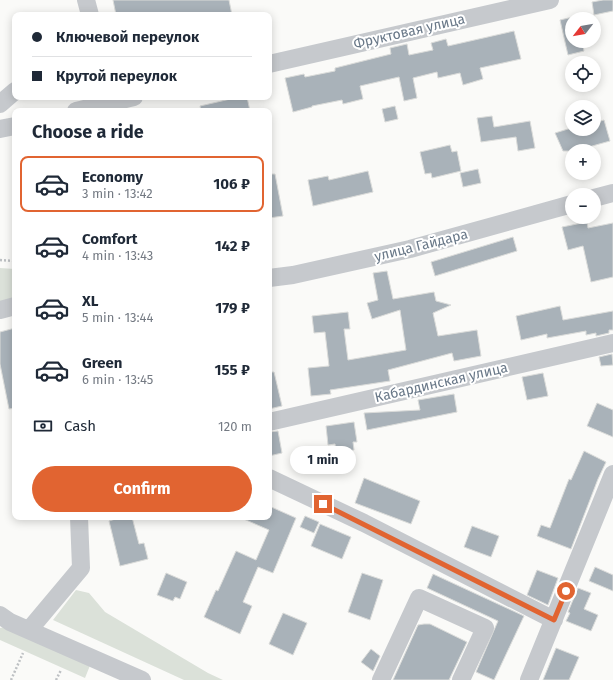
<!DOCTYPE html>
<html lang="en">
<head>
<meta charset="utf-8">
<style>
	:root { --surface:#fff; --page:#f2f2f3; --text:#1f2937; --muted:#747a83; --line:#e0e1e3; --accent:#e16431 }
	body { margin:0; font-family:"Fira Sans",sans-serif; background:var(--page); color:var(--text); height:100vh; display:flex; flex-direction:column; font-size:15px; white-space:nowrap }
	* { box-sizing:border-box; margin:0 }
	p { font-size:13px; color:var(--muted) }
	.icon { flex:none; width:22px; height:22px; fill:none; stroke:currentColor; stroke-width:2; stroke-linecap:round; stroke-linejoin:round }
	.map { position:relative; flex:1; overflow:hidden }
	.details { position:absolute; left:12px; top:108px; width:260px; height:412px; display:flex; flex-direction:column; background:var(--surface); border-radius:8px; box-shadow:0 2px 10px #0003 }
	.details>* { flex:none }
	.top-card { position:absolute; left:12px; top:12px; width:260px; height:88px; border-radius:8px; box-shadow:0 2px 10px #0003; display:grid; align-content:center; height:88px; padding:0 20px; background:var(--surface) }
	.needle { width:26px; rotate:239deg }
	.controls { position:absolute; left:565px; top:12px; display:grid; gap:8px }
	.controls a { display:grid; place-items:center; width:36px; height:36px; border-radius:50%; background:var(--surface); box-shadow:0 2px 10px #0003; font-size:20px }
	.end { position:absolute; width:18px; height:18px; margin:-9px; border:5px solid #e16431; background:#fff; box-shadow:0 0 0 2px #fff }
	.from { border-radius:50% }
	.bubble { position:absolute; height:28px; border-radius:14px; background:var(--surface); box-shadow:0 2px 10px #0003; font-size:13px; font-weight:700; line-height:28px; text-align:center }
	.top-card b { display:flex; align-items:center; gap:14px; height:38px; font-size:15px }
	.top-card b+b { border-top:1px solid var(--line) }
	.top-card i { width:10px; height:10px; background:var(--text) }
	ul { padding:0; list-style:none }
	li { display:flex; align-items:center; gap:12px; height:56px; margin:0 8px 6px; padding:0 12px; border:2px solid transparent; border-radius:8px }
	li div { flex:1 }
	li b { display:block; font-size:15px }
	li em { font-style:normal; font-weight:700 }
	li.current { border-color:var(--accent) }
	li>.icon { width:36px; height:36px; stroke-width:1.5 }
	h2 { padding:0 20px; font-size:18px; line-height:48px }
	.pay { display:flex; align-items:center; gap:10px; height:44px; padding:0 20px; font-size:15px }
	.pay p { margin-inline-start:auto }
	.primary-button { display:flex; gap:8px; margin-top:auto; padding:8px 20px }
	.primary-button a { flex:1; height:46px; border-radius:24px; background:var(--accent); color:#fff; font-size:16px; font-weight:700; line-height:46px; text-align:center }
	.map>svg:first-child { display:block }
	.green { fill:#dbe1d9 }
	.building { fill:#a9b2b9; stroke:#dbdcda }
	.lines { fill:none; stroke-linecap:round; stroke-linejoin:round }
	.path { stroke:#bdc0c3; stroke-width:2.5; stroke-dasharray:2 2; stroke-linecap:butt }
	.minor { stroke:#c6c9cd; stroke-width:18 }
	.route { stroke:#e16431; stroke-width:5 }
	.labels { text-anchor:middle; stroke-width:4; stroke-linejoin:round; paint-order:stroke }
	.street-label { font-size:14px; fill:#697888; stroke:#fff }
</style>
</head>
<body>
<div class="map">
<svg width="613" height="680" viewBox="0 0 613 680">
	<rect width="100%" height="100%" fill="#fafaf8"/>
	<path class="green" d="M 0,268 L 15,269 L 15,300 L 0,304 Z
		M 76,590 L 89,593 L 105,612 L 208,673 L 223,680 L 184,680 L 53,620 Z
		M 5,627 L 91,663 L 85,678 L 0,640 L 0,628 Z"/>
	<path class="building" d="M 113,0 L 229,0 L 232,15 L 116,15 Z
		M 603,0 L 613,0 L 613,11 L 594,15 L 592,2 Z
		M 577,16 L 577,19 L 572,19 L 572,41 L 582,41 L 584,51 L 568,55 L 560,20 Z
		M 514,31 L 521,59 L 480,68 L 483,79 L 463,85 L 460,73 L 438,78 L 437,72 L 413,78 L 417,98 L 404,101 L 399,77 L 360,86 L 363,99 L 343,104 L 342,100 L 312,106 L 312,107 L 293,112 L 285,78 L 304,74 L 305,77 L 335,71 L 335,68 L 391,54 L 390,48 L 407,44 L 409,55 L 433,50 L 431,43 L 446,39 L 448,46 Z
		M 239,97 L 247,97 L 250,111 L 201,111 L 200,106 Z
		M 395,106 L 398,119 L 385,122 L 382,109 Z
		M 492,116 L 494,127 L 530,121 L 535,148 L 518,151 L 516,137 L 481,142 L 477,118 Z
		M 604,120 L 610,141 L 585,148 L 586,151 L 563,151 L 555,133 L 568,129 L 594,129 L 594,123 Z
		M 450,145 L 452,152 L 457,151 L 461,171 L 432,178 L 431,173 L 425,174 L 420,152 Z
		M 478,169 L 481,183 L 463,187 L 460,173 Z
		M 368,171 L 373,192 L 313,206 L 308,180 L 328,176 L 329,180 Z
		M 269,174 L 275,174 L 283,216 L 269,218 Z
		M 587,222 L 588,228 L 613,223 L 613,277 L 591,282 L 583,246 L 568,250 L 562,227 Z
		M 513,237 L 517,251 L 435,276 L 431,262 Z
		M 387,271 L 393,299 L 434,292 L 436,301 L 451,305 L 433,313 L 438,336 L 477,330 L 481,356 L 454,361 L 452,353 L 388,370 L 390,381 L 330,390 L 331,394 L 311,396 L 308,368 L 329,366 L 325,332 L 314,333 L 312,316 L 348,312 L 350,329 L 344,329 L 348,360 L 406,350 L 400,310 L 372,319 L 367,303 L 378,300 L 373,273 Z
		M 560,306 L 563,320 L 613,311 L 613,330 L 609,330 L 609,333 L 596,336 L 596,333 L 586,335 L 586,331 L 547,338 L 547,334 L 521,340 L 516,316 Z
		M 15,328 L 15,408 L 9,409 L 0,364 L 0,332 Z
		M 612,354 L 613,365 L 601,366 L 599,357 Z
		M 269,372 L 274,372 L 282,406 L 269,409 Z
		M 543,373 L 548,396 L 527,400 L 522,377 Z
		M 454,394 L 457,412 L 367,430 L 364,413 L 420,410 L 418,400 Z
		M 597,403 L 613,410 L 613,437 L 587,426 Z
		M 354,422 L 357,442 L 353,442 L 354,450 L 336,452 L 335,444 L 328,445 L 326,426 Z
		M 278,431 L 282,453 L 269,456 L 269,432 Z
		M 584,451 L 606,462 L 598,479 L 571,549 L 537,536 L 541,525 L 550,528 L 569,479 L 571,480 Z
		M 364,478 L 420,501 L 411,524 L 355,503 Z
		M 269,506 L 296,518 L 273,573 L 258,567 L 243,602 L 252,606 L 240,634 L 204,617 L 216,590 L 218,591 L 236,551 L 256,560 L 269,530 L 239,517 L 269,517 Z
		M 305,516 L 319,522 L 314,533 L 300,527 Z
		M 122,517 L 132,517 L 139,544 L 144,543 L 148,559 L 120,566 L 109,521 Z
		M 320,524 L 351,537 L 342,559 L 311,546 Z
		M 472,526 L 499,536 L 491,557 L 464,547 Z
		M 595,567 L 613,575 L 613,591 L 589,581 Z
		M 537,570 L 558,578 L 548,605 L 527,595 Z
		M 166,573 L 187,582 L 180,599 L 175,597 L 173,601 L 157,595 Z
		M 362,573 L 383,580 L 370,620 L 348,612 Z
		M 433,574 L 524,616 L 494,680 L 476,672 L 498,621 L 427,588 Z
		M 578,588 L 591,593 L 584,609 L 598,615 L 591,631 L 566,621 L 570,613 L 568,612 Z
		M 283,613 L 307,623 L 293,655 L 269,644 Z
		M 424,624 L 430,624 L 467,642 L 449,680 L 393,680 L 418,625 Z
		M 556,648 L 579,657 L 569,680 L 543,680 Z
		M 371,649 L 380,656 L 373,671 L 361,662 Z"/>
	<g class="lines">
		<path class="path" d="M 0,260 L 15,261
			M 11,680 L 23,653
			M 56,680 L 61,670"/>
		<path class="minor" d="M 86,0 L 90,15
			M 269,64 L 550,0
			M 0,104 L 15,91
			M 76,111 L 134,97
			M 0,129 L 15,126
			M 594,198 L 613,193
			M 269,278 L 293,275 L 410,249 L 572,204
			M 0,310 L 15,306
			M 269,422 L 613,343
			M 269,478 L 364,523 L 554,620
			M 0,615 L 10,622 L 142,680
			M 29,630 L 81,568 L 79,517
			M 381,680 L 419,598 L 485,628 L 461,680
			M 529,680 L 613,474"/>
	</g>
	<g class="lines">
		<path class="route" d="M 323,504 L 554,620 L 566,591"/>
	</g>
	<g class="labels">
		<g class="street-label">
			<text transform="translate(409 31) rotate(-13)" y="5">Фруктовая улица</text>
			<text transform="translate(421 245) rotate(-14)" y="5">улица Гайдара</text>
			<text transform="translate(441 382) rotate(-13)" y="5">Кабардинская улица</text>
		</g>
	</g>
</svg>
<div class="controls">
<a><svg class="needle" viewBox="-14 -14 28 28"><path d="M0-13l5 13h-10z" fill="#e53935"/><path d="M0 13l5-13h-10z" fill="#747a83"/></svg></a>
<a><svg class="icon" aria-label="locate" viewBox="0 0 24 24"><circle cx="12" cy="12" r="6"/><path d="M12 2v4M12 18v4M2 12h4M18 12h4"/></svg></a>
<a><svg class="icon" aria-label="layers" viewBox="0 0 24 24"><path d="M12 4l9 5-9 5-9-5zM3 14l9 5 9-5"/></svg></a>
<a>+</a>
<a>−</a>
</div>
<i class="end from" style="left:566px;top:591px"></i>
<i class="end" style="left:323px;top:504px"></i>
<div class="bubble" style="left:290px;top:446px;width:66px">1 min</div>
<div class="top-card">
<b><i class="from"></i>Ключевой переулок</b>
<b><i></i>Крутой переулок</b>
</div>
<section class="details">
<h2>Choose a ride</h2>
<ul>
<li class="current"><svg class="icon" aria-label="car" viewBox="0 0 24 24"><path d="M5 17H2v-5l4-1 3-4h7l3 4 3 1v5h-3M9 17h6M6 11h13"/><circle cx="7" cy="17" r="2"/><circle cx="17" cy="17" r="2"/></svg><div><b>Economy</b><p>3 min · 13:42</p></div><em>106 ₽</em></li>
<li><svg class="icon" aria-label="car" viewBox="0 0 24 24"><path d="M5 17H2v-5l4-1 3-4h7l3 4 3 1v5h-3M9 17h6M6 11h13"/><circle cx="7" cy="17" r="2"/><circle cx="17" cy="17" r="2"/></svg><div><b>Comfort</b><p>4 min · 13:43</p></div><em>142 ₽</em></li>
<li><svg class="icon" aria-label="car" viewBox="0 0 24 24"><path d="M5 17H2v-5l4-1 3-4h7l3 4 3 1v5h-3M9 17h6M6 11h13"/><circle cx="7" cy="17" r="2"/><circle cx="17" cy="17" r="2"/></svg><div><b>XL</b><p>5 min · 13:44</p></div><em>179 ₽</em></li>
<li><svg class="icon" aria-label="car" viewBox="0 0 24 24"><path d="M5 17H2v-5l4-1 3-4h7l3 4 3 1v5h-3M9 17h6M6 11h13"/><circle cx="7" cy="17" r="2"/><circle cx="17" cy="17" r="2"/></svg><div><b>Green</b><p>6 min · 13:45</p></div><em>155 ₽</em></li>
</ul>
<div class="pay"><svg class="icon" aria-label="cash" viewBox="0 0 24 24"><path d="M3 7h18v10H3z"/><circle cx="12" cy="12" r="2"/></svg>Cash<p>120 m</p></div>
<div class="primary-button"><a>Confirm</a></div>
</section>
</div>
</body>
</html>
